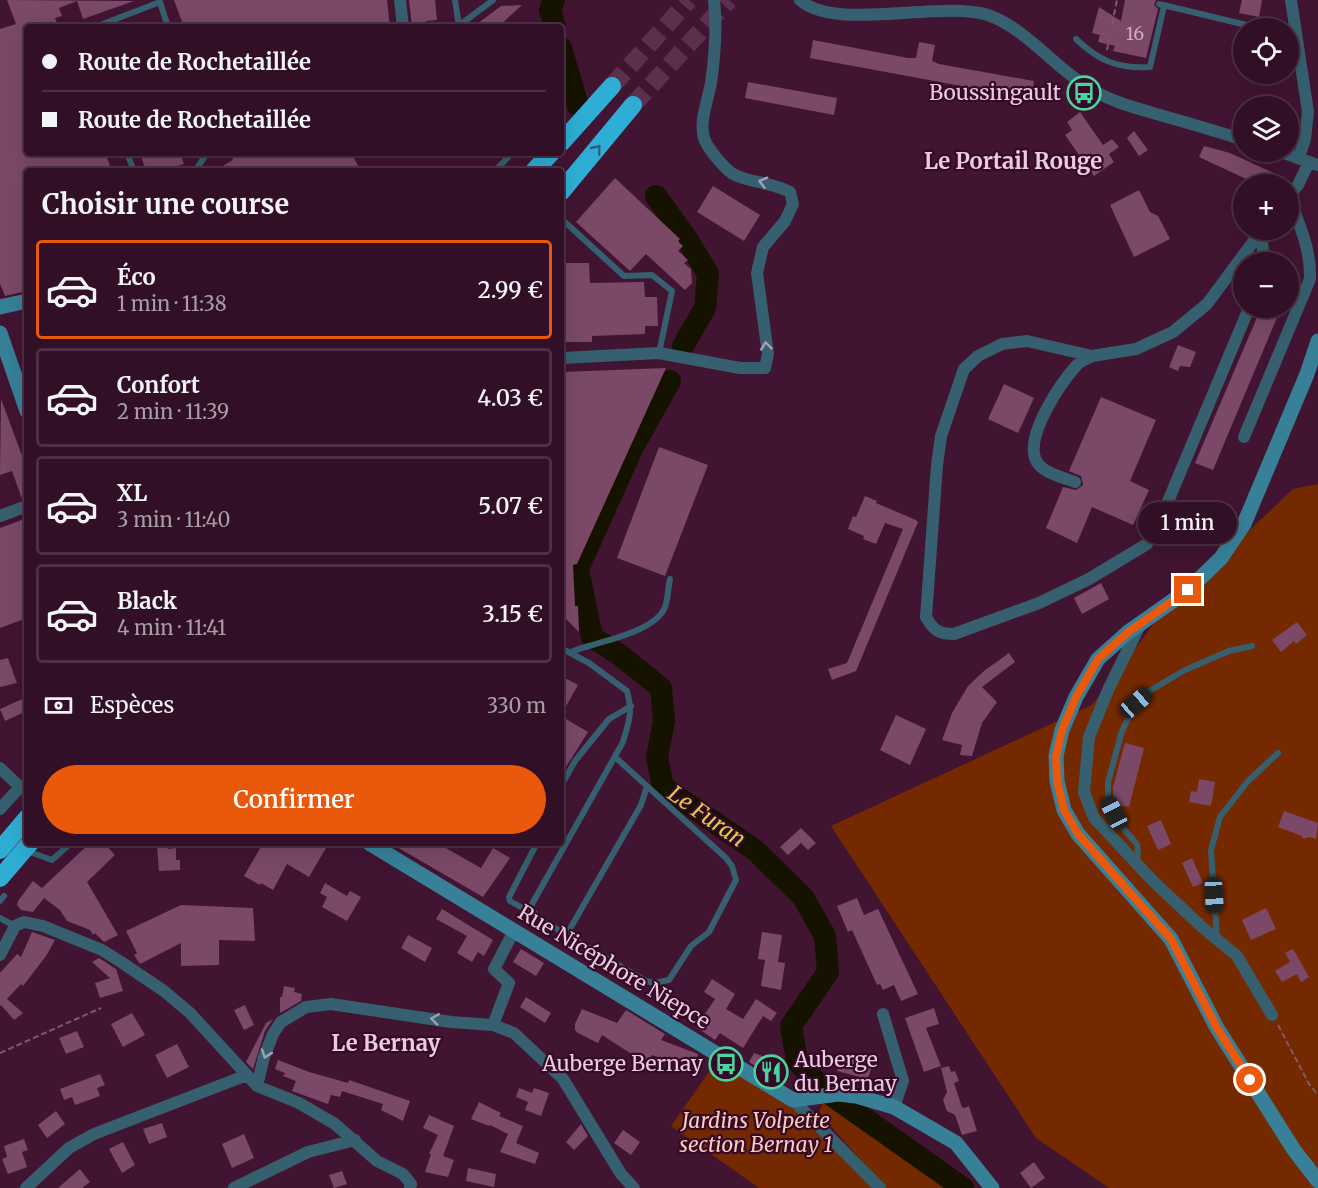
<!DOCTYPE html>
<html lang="fr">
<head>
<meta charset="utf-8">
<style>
	:root { --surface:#310f26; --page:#3d1d32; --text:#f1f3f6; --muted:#a89ca7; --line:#4c2f43; --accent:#ea580c }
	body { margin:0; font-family:Merriweather,serif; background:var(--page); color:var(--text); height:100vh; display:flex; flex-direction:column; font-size:22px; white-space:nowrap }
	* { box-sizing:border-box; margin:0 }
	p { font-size:20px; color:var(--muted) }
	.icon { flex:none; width:33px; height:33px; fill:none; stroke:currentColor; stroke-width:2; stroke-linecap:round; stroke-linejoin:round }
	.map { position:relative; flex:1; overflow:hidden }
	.drawer { position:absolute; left:24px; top:168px; width:540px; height:678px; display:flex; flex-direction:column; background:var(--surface); border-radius:6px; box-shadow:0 6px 24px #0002,0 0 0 2px var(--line) }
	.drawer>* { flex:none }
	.banner { position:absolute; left:24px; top:24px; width:540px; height:132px; border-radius:6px; box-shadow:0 6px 24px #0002,0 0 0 2px var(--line); display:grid; align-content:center; height:132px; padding:0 18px; background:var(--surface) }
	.tools { position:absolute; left:1233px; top:18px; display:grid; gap:12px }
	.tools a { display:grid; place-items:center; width:66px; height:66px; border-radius:50%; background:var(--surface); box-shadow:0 6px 24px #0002,0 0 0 2px var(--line); font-size:30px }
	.end { position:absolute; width:27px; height:27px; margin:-14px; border:8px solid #ea580c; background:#fff; box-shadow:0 0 0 3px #fff }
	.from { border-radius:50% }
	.bubble { position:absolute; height:42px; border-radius:21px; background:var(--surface); box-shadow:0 6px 24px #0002,0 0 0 2px var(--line); font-size:20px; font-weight:600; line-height:42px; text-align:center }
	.car { position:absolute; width:18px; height:36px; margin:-18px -9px; border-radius:8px; box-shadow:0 0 4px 2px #0007; background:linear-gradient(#222 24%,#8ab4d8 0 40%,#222 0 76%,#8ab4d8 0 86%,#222 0) }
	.banner b { display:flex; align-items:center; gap:21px; height:57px; font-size:22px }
	.banner b+b { border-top:2px solid var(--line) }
	.banner i { width:15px; height:15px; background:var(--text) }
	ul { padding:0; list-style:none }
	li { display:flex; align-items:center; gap:18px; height:99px; margin:0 12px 9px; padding:0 6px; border:3px solid var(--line); border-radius:6px }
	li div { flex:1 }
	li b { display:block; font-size:22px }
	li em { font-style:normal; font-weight:600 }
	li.current { border-color:var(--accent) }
	li>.icon { width:54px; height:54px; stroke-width:1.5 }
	h2 { padding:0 18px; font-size:27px; line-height:72px }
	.pay { display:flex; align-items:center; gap:15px; height:66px; padding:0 18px; font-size:22px }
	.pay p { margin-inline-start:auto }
	.cta { display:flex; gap:12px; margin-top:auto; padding:12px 18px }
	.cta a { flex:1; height:69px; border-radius:36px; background:var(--accent); color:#fff; font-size:24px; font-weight:600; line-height:69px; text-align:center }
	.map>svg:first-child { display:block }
	.green { fill:#752901 }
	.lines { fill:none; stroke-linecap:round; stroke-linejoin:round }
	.river { stroke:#161200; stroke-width:22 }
	.building { fill:#7b4868 }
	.highway-tunnel { stroke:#5a304c; stroke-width:18; stroke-dasharray:18 9; stroke-linecap:butt }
	.path { stroke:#7f5871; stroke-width:2; stroke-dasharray:6 3; stroke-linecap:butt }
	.lane { stroke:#36606f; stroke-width:6 }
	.street { stroke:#36606f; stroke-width:12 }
	.secondary { stroke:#378098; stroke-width:15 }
	.highway { stroke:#2eaed4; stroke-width:18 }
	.oneway { stroke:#325c7e }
	.oneway2 { stroke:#a2a1b1 }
	.route { stroke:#ea580c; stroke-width:8 }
	.labels { text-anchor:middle; stroke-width:4.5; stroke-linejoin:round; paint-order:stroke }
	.number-label { font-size:18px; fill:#ceabc0 }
	.poi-label { font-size:21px; fill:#eaccdd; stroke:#350928; text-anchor:end }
	.street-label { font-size:21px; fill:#eaccdd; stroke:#350928 }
	.park-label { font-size:21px; font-style:italic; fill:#fbcbb9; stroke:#350928 }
	.neighbourhood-label { font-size:22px; font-weight:bold; fill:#eaccdd; stroke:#350928 }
	.water-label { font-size:22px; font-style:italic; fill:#ddcd4a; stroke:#350928 }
</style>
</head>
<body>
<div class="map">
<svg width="1318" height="1188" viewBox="0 0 1318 1188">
	<rect width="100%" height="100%" fill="#411432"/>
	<path class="green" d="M 1318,484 L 1318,1188 L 1109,1188 L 1036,1138 L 831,826 L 1092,705 L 1162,613 L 1293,489 Z
		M 718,1059 L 789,1103 L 872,1188 L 759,1188 L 671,1126 Z
		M 829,1103 L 943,1180 L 950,1188 L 886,1188 L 819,1113 L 822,1104 Z"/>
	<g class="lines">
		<path class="river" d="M 554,0 L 550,10 L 555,27
			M 561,48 L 578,106
			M 656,196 L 687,239 L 708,274 L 705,308 L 683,346
			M 670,381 L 632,449 L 578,569 L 592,637 L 620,655 L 661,688 L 664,721 L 657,757 L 663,787 L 755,850 L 803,897 L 825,936 L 828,972 L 791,1026 L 797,1061 L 824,1090 L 963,1188"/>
	</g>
	<path class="building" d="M 7,0 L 134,1 L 83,19 L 77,1 L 59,8 L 62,16 L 55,18 L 58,27 L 27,27 L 27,153 L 105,153 L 112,171 L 27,171 L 27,291 L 5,296 L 0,284 L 0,29 L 16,24 Z
		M 174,0 L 387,0 L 390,27 L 184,27 Z
		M 409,0 L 435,0 L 437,20 L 426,21 L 427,27 L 412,27 Z
		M 1125,0 L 1156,0 L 1154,5 L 1158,9 L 1146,58 L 1113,51 L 1115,46 L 1098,42 L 1100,35 L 1092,33 L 1099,7 L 1121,21 Z
		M 1242,0 L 1262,0 L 1259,17 L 1239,13 Z
		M 522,5 L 498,27 L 473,27 L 501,6 Z
		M 813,40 L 908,58 L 916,58 L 919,42 L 935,45 L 932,61 L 939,64 L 1034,81 L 1031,99 L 810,58 Z
		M 748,82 L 837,98 L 834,115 L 745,98 Z
		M 1080,112 L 1103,145 L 1112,139 L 1119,147 L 1109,154 L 1114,162 L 1094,176 L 1065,135 L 1072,130 L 1067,122 Z
		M 1134,131 L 1148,150 L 1139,156 L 1127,138 Z
		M 1204,146 L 1230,153 L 1280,176 L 1276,184 L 1257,184 L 1199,157 Z
		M 140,153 L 180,153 L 184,164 L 164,171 L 146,171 Z
		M 230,153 L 351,153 L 361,171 L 214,171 L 233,160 Z
		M 615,178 L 680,239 L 678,241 L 683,246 L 678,251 L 688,260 L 684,263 L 691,269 L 692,283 L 685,290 L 646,254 L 630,271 L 576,222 Z
		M 713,186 L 760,215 L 744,241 L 697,212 Z
		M 1139,190 L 1150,212 L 1158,216 L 1170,239 L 1134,257 L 1110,205 Z
		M 561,263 L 589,263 L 590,283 L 644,282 L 645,297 L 657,297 L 658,326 L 645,326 L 645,334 L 592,336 L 592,342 L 561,342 Z
		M 1261,308 L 1281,308 L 1213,470 L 1195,463 Z
		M 1178,345 L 1196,352 L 1190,367 L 1180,366 L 1178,371 L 1169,367 Z
		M 666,368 L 577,564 L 573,565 L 575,606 L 578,606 L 579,632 L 561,614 L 561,372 Z
		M 1004,384 L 1034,398 L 1018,433 L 988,419 Z
		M 1101,397 L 1156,420 L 1130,481 L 1149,490 L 1133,525 L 1092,507 L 1077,543 L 1046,528 L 1063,487 L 1076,490 L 1083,485 L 1081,476 L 1069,471 Z
		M 1,399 L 27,469 L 27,498 L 22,499 L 12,471 L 0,475 Z
		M 659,447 L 708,465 L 665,576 L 617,558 Z
		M 865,496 L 877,501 L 876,503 L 916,520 L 918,522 L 856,671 L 832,680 L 828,669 L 847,663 L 903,529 L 885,523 L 876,544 L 863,539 L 864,536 L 848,529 L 853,516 L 856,517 Z
		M 27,518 L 27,618 L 0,628 L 0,528 Z
		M 1101,583 L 1109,599 L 1082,614 L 1074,598 Z
		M 1297,622 L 1307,635 L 1296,644 L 1294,641 L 1281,652 L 1272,640 Z
		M 1009,653 L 1015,662 L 982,687 L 997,702 L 982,723 L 972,756 L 960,755 L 962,745 L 942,740 L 952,713 L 968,686 L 984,671 Z
		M 8,658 L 17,683 L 0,687 L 0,660 Z
		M 561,676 L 578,685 L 561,715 Z
		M 27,697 L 27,711 L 5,721 L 0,709 Z
		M 896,715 L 926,729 L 910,765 L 880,750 Z
		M 561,716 L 588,732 L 561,775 Z
		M 1125,743 L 1144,748 L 1129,807 L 1115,804 L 1113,800 L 1113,787 Z
		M 1199,779 L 1215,782 L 1211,806 L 1189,802 L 1191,791 L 1197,792 Z
		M 1284,811 L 1318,823 L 1316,839 L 1309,837 L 1303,839 L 1302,836 L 1278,827 Z
		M 1161,820 L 1171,844 L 1158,850 L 1147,826 Z
		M 801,828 L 816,843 L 808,850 L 801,843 L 788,855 L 780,847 Z
		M 90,843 L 104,843 L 115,855 L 87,882 L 118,935 L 104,942 L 95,933 L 93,935 L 90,930 L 67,921 L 60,910 L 44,898 L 33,912 L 21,910 L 17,905 L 18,901 L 33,881 L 42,888 Z
		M 263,843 L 317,843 L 326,848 L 309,877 L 287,864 L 273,890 L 261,883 L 260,885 L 244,876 Z
		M 390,843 L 437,843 L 481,868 L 493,848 L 510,858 L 483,897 Z
		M 157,846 L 168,846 L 168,849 L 176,848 L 176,860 L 180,860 L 180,870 L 159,871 Z
		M 1192,858 L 1203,883 L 1193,887 L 1182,863 Z
		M 325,883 L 347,896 L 350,891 L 361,897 L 347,921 L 322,907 L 327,897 L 320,893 Z
		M 857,898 L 864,915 L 878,909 L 918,994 L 901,1001 L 894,985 L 883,990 L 880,984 L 877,985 L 852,930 L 848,932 L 837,906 Z
		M 181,905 L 253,908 L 255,941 L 219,940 L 219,965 L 181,966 L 181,943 L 140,964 L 134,955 L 137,953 L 126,931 Z
		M 1266,908 L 1276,929 L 1251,940 L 1242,920 Z
		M 442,909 L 493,940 L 484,956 L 478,952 L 472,962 L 457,953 L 467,936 L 436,919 Z
		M 32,932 L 55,940 L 46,956 L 23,986 L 21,984 L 7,999 L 23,1013 L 14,1020 L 1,1005 L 0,1006 L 0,973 L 17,954 L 21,957 Z
		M 762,932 L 782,935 L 778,962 L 785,963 L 781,990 L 761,986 L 765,960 L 758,959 Z
		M 408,935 L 432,948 L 425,962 L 401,948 Z
		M 521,949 L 544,963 L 536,976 L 513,962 Z
		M 1293,949 L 1309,977 L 1301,982 L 1297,974 L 1282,982 L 1275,971 L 1290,962 L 1285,953 Z
		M 99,958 L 116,969 L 123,991 L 100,998 L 95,983 L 110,978 L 92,962 Z
		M 712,979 L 735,994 L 726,1009 L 743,1019 L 756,999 L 777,1013 L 771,1021 L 763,1016 L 743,1048 L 720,1033 L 715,1040 L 696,1027 L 715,999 L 704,992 Z
		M 284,986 L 295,988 L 294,992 L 302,994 L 301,1001 L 280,1013 L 280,997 L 282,997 Z
		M 526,997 L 551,1013 L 545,1023 L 520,1007 Z
		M 245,1005 L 254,1025 L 244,1030 L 234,1010 Z
		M 934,1008 L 939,1024 L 926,1028 L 941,1066 L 924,1072 L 905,1018 Z
		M 582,1009 L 617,1023 L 626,1010 L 665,1034 L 661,1040 L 698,1054 L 693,1070 L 652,1055 L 647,1064 L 602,1035 L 598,1043 L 578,1033 L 575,1030 L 575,1024 Z
		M 132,1013 L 145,1035 L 123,1047 L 111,1024 Z
		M 273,1019 L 265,1031 L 253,1069 L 246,1062 L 266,1023 Z
		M 77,1031 L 84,1047 L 66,1054 L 59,1038 Z
		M 177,1044 L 189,1067 L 167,1078 L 155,1055 Z
		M 754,1053 L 765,1057 L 786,1071 L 780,1081 L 749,1062 Z
		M 851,1055 L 865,1059 L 864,1063 L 872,1065 L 868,1079 L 837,1071 L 842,1057 L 850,1059 Z
		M 278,1060 L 309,1072 L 348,1083 L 349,1080 L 410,1101 L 403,1121 L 381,1110 L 383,1104 L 342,1091 L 340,1097 L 331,1095 L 328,1104 L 292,1091 L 296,1081 L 283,1076 L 285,1073 L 275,1069 Z
		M 949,1066 L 951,1072 L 955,1071 L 959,1081 L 954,1083 L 962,1107 L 964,1108 L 969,1106 L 977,1131 L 962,1135 L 955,1115 L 947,1111 L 943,1100 L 947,1092 L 941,1068 Z
		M 100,1074 L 105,1085 L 97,1088 L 100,1096 L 75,1105 L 72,1097 L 64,1100 L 60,1089 Z
		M 519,1088 L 532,1093 L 534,1088 L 549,1093 L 541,1116 L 525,1110 L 528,1102 L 516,1097 Z
		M 479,1102 L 501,1113 L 499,1116 L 523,1126 L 516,1143 L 539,1153 L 535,1164 L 500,1152 L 508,1134 L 490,1125 L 489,1126 L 471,1119 Z
		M 56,1111 L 65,1124 L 47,1138 L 38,1125 Z
		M 429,1115 L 454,1126 L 443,1156 L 454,1160 L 448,1177 L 425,1172 L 431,1154 L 429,1154 L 438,1135 L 423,1128 Z
		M 162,1123 L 167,1137 L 149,1144 L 143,1129 Z
		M 581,1124 L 588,1136 L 574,1150 L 566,1142 Z
		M 623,1130 L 640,1142 L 631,1155 L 614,1143 Z
		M 244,1134 L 254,1158 L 232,1168 L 222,1144 Z
		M 24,1139 L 28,1150 L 22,1152 L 27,1167 L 8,1174 L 2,1159 L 7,1157 L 4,1146 Z
		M 123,1142 L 135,1165 L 122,1173 L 109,1149 Z
		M 1034,1162 L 1045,1178 L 1031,1188 L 1020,1173 Z
		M 468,1168 L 496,1174 L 494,1187 L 466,1181 Z
		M 80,1169 L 90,1182 L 82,1188 L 58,1188 Z
		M 342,1171 L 347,1184 L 334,1188 L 329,1175 Z"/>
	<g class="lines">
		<path class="highway-tunnel" d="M 612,86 L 689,0
			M 633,105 L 729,0"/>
		<path class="path" d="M 1112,24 L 1117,0
			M 1107,50 L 1109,39
			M 1278,1025 L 1309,1084 L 1318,1095
			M 0,1053 L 101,1008"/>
		<path class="lane" d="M 455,0 L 459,26
			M 1159,4 L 1259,28
			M 95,27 L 160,2 L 168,27
			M 457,27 L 493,0
			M 1076,39 C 1099,61 1118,69 1150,67 L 1164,6
			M 127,153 L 134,171
			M 195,171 L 207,153
			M 495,171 L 512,153
			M 566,223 L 624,276 L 652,275 L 672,291 L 659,353
			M 561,648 L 589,663 L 627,691 C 633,713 629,721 623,742 L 532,904 L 531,908 L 538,918 L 646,981 L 654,983 L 669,980 L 691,946 L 709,932 L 736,880 L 732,866 L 726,858 L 615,757
			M 570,653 C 577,648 587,647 596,644 C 616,638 657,628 665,607 C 668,599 668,588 670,579
			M 561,786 L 575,761 L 609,719 L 631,706
			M 27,851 L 52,860 L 71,843
			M 1136,862 L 1138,852 L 1137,844 L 1121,826 L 1108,801 L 1108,782 L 1122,731 L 1136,703 L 1151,690 L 1185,670 L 1229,651 L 1252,646
			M 0,901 L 4,896
			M 531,908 L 526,910 L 510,901 L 509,897 L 537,843
			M 0,918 L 15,926
			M 567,934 L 641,805 L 647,786
			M 1217,939 L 1211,850 L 1220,817 L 1248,781 L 1278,753"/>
		<path class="street" d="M 400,0 L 403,27
			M 800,0 C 834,32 941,0 988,15 C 1028,29 1056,70 1092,90 C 1113,102 1136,108 1160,115 C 1188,123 1216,131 1244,140
			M 1291,0 L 1308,112 L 1305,139 L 1299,157
			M 1281,152 L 1318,165
			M 1288,197 L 1298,185 L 1309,162
			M 1261,231 L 1264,262
			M 1249,308 L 1159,523 L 1147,544 L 1089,579 L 1039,603 L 954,634 C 939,634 933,630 926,617 L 937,465 L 941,436 L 964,369 L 978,356 L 1002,344 L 1027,341 L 1092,356 L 1136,349 L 1173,332 L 1207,304 L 1262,230
			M 561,358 L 659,353 L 740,368 L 765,368 L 768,354 L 757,273 L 763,247 L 785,221 L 793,204 L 790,192 C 772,182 750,183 733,174 C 724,168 707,148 704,138 C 699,121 708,100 711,83 C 715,55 717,28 714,0
			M 1244,437 L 1310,279 C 1311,249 1299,224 1289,197
			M 1075,482 C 1062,477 1040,473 1035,458 C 1027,433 1060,384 1076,366 C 1080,361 1087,359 1092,356
			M 0,516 L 27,506
			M 1141,623 L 1108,690 L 1089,737 L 1084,792 L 1094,818 L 1153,881 L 1202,927 L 1237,956 L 1272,1015
			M 0,768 L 20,787 L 27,785
			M 0,809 L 20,787
			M 0,955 L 15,926 L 24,922 L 43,926 L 102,950 L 121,962 L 164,991 L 190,1013 L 257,1086 L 299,1103 L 335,1124 L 377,1161 L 403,1174 L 411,1184 L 410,1188
			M 883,1014 L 903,1081 L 894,1107
			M 493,1025 L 509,983 L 494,969 L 514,931
			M 257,1086 L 264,1057 L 273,1034 L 281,1022 L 306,1007 L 331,1004 L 451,1022 L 493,1025 L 514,1033 L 563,1079 L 621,1174 L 634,1188
			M 793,1100 L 880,1188
			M 26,1188 L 69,1148 L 94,1134 L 247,1075
			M 234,1188 L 308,1152 L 355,1140"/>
		<path class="secondary" d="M 0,307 L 27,301
			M 0,333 L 27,411
			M 1318,341 L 1307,374 L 1244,524 L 1221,558 L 1188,590 L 1127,633 L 1098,659 L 1076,697 L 1062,730 L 1056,756 L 1057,781 L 1064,810 L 1078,834 L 1171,939 L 1217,1028 L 1294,1150 L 1318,1181
			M 369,843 L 793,1100 L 838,1094 L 856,1096 L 894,1107 L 956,1143 L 992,1188"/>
		<path class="highway" d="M 561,143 L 612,86
			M 534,171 L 551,153
			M 561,192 L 633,105
			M 0,850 L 27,818
			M 0,878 L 30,843"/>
	</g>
	<defs><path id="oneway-chevron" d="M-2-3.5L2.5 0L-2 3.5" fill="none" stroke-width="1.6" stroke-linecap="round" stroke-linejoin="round" transform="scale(1.5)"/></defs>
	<use class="oneway" href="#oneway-chevron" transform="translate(597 149) rotate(-51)"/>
	<g class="oneway2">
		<use href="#oneway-chevron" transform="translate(763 182) rotate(-166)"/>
		<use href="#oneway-chevron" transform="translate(766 346) rotate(-96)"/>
		<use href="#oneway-chevron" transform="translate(435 1019) rotate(-172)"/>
		<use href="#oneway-chevron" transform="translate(266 1054) rotate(109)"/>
	</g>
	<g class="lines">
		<path class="route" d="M 1188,590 L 1127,633 L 1098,659 L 1076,697 L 1062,730 L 1056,756 L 1057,781 L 1064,810 L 1078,834 L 1171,939 L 1217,1028 L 1250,1080"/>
	</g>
	<defs>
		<symbol id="bus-ring" viewBox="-11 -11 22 22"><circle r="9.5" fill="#350928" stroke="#4ad49c" stroke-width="1.5"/><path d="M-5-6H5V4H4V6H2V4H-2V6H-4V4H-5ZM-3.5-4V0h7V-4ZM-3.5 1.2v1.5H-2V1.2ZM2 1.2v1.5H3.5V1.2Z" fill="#4ad49c"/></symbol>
		<symbol id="restaurant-ring" viewBox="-11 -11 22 22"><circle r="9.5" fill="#350928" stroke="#4ad49c" stroke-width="1.5"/><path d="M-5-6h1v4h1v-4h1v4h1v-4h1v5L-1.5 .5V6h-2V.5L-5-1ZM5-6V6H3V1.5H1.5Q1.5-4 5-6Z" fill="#4ad49c"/></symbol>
	</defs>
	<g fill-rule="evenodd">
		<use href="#bus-ring" x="1065" y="74" width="38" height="38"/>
		<use href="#bus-ring" x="707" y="1045" width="38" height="38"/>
		<use href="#restaurant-ring" x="752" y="1053" width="38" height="38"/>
	</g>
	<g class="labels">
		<g class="number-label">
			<text x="1135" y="40">16</text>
		</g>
		<g class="poi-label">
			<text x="1061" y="100">Boussingault</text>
			<text x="794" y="1067" text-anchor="start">Auberge<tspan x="794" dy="24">du Bernay</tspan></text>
			<text x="703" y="1071">Auberge Bernay</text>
		</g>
		<g class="street-label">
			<text transform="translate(614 967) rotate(31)" y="7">Rue Nicéphore Niepce</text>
		</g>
		<g class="park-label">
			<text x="756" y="1128">Jardins Volpette<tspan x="756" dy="24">section Bernay 1</tspan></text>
		</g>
		<g class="neighbourhood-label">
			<text x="1013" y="169">Le Portail Rouge</text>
			<text x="386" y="1051">Le Bernay</text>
		</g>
		<g class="water-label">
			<text transform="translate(707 816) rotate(35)" y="8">Le Furan</text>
		</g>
	</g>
</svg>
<div class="tools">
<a><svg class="icon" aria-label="locate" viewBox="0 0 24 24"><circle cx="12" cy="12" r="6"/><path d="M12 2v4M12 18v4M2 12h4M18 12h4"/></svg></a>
<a><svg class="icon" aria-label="layers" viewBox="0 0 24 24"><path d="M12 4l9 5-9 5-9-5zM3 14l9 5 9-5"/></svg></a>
<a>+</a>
<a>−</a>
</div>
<i class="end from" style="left:1250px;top:1080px"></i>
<i class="end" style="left:1188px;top:590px"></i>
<div class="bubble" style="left:1138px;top:502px;width:99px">1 min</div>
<i class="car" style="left:1136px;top:703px;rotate:49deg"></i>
<i class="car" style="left:1114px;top:813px;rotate:333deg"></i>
<i class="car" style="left:1214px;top:895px;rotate:177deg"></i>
<div class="banner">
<b><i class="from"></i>Route de Rochetaillée</b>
<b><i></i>Route de Rochetaillée</b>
</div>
<section class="drawer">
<h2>Choisir une course</h2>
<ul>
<li class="current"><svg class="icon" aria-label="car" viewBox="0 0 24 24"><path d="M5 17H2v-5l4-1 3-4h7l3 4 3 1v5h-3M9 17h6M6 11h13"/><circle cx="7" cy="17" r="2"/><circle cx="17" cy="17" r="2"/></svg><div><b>Éco</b><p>1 min · 11:38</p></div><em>2.99 €</em></li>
<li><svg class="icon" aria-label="car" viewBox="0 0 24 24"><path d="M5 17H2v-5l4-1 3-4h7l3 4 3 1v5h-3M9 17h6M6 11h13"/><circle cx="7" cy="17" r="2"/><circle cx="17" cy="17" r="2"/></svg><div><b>Confort</b><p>2 min · 11:39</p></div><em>4.03 €</em></li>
<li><svg class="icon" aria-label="car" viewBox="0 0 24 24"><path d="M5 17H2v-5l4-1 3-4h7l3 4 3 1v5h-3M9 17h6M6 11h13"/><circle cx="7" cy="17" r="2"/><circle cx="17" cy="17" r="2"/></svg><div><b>XL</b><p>3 min · 11:40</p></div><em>5.07 €</em></li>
<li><svg class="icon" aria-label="car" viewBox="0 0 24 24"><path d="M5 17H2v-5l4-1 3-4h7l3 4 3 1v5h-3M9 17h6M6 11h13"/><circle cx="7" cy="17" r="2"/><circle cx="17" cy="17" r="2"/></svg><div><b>Black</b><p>4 min · 11:41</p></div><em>3.15 €</em></li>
</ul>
<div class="pay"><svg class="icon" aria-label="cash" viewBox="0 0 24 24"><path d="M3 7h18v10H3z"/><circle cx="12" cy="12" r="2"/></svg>Espèces<p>330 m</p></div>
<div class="cta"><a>Confirmer</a></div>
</section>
</div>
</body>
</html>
